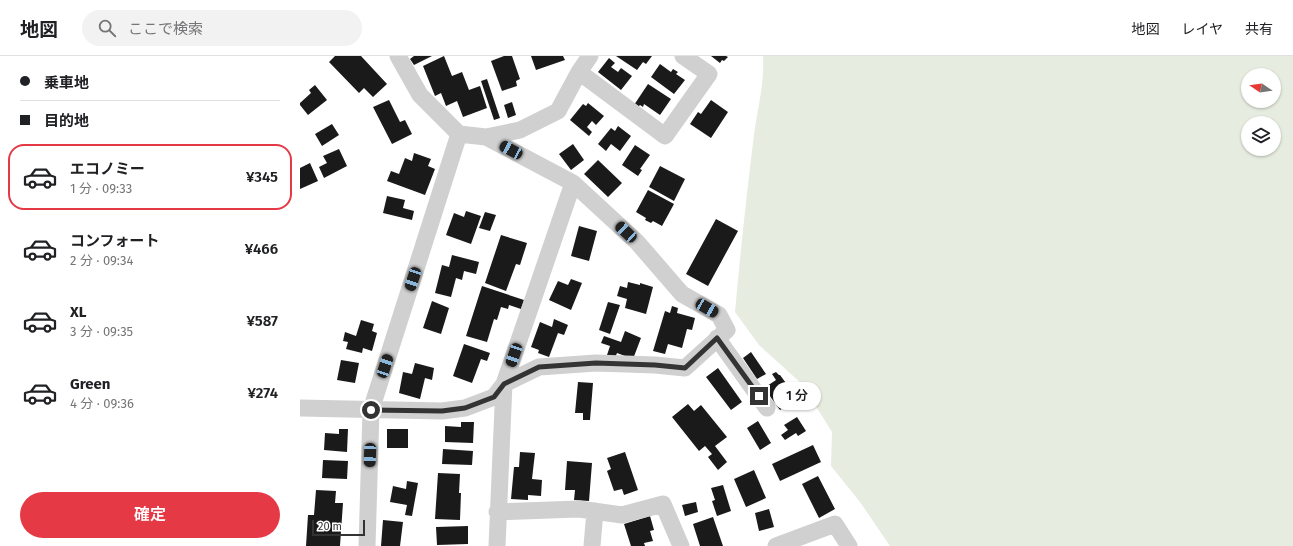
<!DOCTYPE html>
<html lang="ja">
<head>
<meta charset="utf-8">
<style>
	:root { --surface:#fff; --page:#f2f2f2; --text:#202124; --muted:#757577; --line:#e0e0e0; --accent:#e63946 }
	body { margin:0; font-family:"Fira Sans","Noto Sans JP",sans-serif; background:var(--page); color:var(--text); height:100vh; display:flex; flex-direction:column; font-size:15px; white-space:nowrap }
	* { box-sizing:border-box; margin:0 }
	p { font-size:13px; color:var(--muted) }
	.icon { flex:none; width:22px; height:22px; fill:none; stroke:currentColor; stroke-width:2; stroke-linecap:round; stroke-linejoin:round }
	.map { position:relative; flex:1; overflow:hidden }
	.side { display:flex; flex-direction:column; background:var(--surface); width:300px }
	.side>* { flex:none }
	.guide { display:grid; align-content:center; height:88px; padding:0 20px; background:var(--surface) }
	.needle { width:26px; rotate:283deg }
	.buttons { position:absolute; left:941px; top:12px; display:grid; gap:8px }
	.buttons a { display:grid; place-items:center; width:40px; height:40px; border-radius:50%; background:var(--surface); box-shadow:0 1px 3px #0004; font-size:20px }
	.scale { position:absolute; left:12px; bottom:10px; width:53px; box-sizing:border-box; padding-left:4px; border:2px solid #333; border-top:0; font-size:11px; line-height:14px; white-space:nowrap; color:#333; -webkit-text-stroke:3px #fff; paint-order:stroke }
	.end { position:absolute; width:18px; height:18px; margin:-9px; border:5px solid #333; background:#fff; box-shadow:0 0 0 2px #fff }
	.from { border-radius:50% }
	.bubble { position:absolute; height:28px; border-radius:14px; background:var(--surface); box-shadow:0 1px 3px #0004; font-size:13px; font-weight:600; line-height:28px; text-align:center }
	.car { position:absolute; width:12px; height:24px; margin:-12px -6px; border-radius:5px; box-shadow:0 0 3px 1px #0007; background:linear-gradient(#222 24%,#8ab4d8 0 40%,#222 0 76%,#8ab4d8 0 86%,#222 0) }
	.guide b { display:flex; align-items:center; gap:14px; height:38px; font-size:15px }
	.guide b+b { border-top:1px solid var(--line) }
	.guide i { width:10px; height:10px; background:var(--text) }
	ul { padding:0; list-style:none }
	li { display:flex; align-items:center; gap:12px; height:66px; margin:0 8px 6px; padding:0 12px; border:2px solid transparent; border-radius:16px }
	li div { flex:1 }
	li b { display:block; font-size:15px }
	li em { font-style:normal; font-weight:600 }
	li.active { border-color:var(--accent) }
	li>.icon { width:36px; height:36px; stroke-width:1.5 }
	.cta { display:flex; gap:8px; margin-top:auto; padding:8px 20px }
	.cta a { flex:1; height:46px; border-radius:24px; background:var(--accent); color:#fff; font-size:16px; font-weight:600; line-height:46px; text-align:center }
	header { display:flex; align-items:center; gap:24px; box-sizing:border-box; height:56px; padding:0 20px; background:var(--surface); border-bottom:1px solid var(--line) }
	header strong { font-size:19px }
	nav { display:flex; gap:22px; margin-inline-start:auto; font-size:14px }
	.search { width:280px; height:36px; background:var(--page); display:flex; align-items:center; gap:10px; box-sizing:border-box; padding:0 14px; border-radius:22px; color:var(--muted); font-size:15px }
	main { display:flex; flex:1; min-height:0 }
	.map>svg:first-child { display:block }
	.green { fill:#e6ecdf; fill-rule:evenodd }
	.building { fill:#1a1a1a }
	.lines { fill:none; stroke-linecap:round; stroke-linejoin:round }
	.minor { stroke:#d0d0d0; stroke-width:17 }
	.route { stroke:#333; stroke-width:5 }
</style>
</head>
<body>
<header>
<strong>地図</strong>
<div class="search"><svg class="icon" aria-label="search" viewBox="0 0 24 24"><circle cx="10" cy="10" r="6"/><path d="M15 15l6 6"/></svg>ここで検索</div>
<nav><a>地図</a><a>レイヤ</a><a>共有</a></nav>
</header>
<main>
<section class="side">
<div class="guide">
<b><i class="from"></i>乗車地</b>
<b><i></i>目的地</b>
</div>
<ul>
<li class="active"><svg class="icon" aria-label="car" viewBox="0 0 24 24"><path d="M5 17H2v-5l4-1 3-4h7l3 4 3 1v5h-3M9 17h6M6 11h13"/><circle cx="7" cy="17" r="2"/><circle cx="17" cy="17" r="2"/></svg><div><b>エコノミー</b><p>1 分 · 09:33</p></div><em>¥345</em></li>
<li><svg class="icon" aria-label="car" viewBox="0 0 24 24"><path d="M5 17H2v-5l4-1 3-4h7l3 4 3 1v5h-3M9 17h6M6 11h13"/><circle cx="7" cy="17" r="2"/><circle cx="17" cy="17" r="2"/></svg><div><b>コンフォート</b><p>2 分 · 09:34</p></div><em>¥466</em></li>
<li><svg class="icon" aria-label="car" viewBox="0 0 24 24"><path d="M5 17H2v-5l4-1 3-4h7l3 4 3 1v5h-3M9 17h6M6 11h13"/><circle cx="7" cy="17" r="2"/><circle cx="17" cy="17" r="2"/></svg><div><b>XL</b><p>3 分 · 09:35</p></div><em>¥587</em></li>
<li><svg class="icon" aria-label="car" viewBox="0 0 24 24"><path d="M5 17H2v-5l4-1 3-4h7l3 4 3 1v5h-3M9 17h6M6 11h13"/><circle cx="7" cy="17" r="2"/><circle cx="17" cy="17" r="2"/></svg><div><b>Green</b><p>4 分 · 09:36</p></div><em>¥274</em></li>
</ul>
<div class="cta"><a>確定</a></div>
</section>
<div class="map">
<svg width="993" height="490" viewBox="0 0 993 490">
	<rect width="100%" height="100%" fill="#fff"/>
	<path class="green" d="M 463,0 L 993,0 L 993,490 L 590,490 L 560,446 L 531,410 L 532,376 L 502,328 L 459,289 L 435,256 C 440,200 446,144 453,87 C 456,58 465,29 463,0 ZM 948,19 L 974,19 L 974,45 L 948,45 ZM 948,67 L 974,67 L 974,93 L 948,93 Z"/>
	<path class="building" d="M 35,0 L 61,0 L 87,28 L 73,41 L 64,32 L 59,37 L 29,6 Z
		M 114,0 L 132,0 L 114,9 L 110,3 Z
		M 144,0 L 152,20 L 162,16 L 169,34 L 180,30 L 187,52 L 163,61 L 157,45 L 146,50 L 141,37 L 135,40 L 123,10 Z
		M 204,0 L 212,0 L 220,23 L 216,25 L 217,30 L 202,35 L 191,5 Z
		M 231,0 L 263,0 L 265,4 L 236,14 Z
		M 316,0 L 352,0 L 346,8 L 343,6 L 337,14 Z
		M 411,0 L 426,0 L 428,1 L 424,5 L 422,4 L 420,7 Z
		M 309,2 L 315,7 L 311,11 L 318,16 L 321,12 L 332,20 L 321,34 L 298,16 Z
		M 360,8 L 371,16 L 373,13 L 378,16 L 376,18 L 385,24 L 374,38 L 351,21 Z
		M 187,23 L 200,62 L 194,64 L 181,25 Z
		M 348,28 L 371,43 L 360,59 L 344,48 L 343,51 L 340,49 L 338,51 L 334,49 Z
		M 15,29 L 27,44 L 8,59 L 0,49 L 0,47 L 11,37 L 9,34 Z
		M 89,44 L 100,66 L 105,64 L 112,78 L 92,88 L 73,51 Z
		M 411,44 L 428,56 L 411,82 L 390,68 L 398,56 L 401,58 Z
		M 212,46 L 216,59 L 208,62 L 204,49 Z
		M 288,47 L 304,60 L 296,69 L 292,65 L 287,71 L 292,76 L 289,80 L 270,64 L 283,48 L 286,50 Z
		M 32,68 L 39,79 L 22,90 L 15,78 Z
		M 318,70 L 331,80 L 320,95 L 311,88 L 306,95 L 298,88 L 311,72 L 315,75 Z
		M 273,88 L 284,104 L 271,114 L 259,98 Z
		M 335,89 L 350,99 L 340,113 L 342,114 L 338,120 L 322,109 Z
		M 39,93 L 47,110 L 24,122 L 19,111 L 27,107 L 23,100 Z
		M 114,97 L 131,103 L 128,110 L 135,113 L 125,139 L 87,125 L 91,115 L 99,118 L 105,102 L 112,105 Z
		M 298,104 L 322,127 L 308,141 L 284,118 Z
		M 10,107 L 18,125 L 0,133 L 0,112 Z
		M 360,110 L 385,123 L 374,145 L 349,131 Z
		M 348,134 L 374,148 L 362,170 L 353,165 L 351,167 L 345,164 L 346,162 L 336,156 Z
		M 87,140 L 105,144 L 103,152 L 114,155 L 112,164 L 83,157 Z
		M 166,155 L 181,160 L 171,188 L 146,179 L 154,157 L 164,161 Z
		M 185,156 L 196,159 L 190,175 L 179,172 Z
		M 416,163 L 438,175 L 408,230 L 386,218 Z
		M 279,170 L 297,175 L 289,205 L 271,200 Z
		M 201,179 L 227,187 L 220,209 L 216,208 L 206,235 L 185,227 Z
		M 152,199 L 179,206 L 176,218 L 164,215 L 162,224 L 156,222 L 151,241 L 135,237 L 142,209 L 149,211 Z
		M 271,223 L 282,227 L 271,254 L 249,244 L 258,225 L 268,229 Z
		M 328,226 L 340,229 L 340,227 L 353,231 L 346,258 L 325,252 L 327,243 L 317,240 L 320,230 L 327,232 Z
		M 182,230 L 224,244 L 221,253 L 209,249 L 208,253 L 201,251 L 197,264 L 194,263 L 187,286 L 166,280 Z
		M 132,245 L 149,252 L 141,278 L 123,272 Z
		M 308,246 L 320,249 L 310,278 L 299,274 Z
		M 372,250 L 378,252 L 377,257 L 395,262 L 392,274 L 387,273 L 382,292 L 368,288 L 365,298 L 353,295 L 365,255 L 370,257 Z
		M 254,263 L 268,269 L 264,279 L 258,277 L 249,301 L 238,297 L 239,294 L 231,291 L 240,266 L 252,271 Z
		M 61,264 L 74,268 L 72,275 L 77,277 L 72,295 L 63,292 L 62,297 L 46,293 L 48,286 L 43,285 L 45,276 L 56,280 Z
		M 325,275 L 341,282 L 333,303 L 317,297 L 315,302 L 307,299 L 310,290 L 301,287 L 304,280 L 321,286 Z
		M 164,288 L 190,297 L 187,305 L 181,303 L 172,327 L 153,320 Z
		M 451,296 L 466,318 L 457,323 L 443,302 Z
		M 41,304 L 59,307 L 55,327 L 37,324 Z
		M 115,307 L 134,312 L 132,324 L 125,322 L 120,343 L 99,337 L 103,316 L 112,318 Z
		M 418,312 L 442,346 L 431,354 L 406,321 Z
		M 476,316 L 479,319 L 480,319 L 494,338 L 489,341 L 493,345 L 480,354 L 464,332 L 476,324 L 472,318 Z
		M 278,326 L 293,327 L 290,364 L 283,364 L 283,357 L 275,357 Z
		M 388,348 L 394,355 L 401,349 L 427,381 L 415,390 L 427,406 L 418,414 L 408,401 L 412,398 L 405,390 L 399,395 L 372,361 Z
		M 497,361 L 506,375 L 498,380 L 496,377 L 485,384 L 481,379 L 488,374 L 484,369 Z
		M 458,365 L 471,387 L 460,394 L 447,372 Z
		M 161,366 L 174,366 L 173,387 L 145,386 L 145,370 L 161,371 Z
		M 39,373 L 48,373 L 47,396 L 24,394 L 25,377 L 39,378 Z
		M 87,373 L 108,373 L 108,392 L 87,392 Z
		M 513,389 L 521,406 L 480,425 L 472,408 Z
		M 143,393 L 173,395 L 172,409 L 142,408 Z
		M 220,396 L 235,397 L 232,423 L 242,424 L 241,440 L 228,439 L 228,444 L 211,443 L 214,411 L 219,411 Z
		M 325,396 L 338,434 L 324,439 L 322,433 L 314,435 L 307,415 L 311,413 L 307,402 Z
		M 23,404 L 48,405 L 47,423 L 22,422 Z
		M 267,405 L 292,407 L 289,445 L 274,444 L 275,434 L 265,434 Z
		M 454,414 L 466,442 L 446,451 L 434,423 Z
		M 138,417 L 160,418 L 159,437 L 161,437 L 160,464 L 135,463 Z
		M 518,420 L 535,453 L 519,462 L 502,428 Z
		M 107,425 L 118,427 L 112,460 L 105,459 L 107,449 L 90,446 L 93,430 L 106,433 Z
		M 423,429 L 431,455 L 417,460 L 412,445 L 415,444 L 411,432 Z
		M 16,434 L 36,435 L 35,447 L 43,447 L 40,490 L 6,490 L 8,459 L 14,459 Z
		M 396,446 L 398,456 L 385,460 L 382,449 Z
		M 469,453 L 474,471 L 459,475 L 455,457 Z
		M 350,460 L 354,474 L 350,475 L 353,485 L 344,487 L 345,490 L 331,490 L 324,468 Z
		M 413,461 L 423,490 L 400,490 L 393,468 Z
		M 83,464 L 103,466 L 100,490 L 81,490 Z
		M 168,470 L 168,488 L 137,489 L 136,471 Z"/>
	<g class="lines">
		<path class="minor" d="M 98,0 L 120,39 L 159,78 L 186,81 L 220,74 L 258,55 L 279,16 L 290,0
			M 279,16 L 365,80 L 409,18 L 383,0
			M 417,282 L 467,352
			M 0,352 L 142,355 L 165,352 L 194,341 L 204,328 L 239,311 L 296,307 L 355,309 L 385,312 L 427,274 L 419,259 L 382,238 L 337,186 L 273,127 L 186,81
			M 197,456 L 279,453 L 322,459 L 363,448 L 381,490
			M 67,490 L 71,354 L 159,78
			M 197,490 L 204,328 L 273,127
			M 292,490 L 295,455
			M 476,490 L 535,468 L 549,490"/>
	</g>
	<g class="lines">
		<path class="route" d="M 71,354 L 142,355 L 165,352 L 194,341 L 204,328 L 239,311 L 296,307 L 355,309 L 385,312 L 417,282 L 459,340"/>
	</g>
</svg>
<div class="buttons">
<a><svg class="needle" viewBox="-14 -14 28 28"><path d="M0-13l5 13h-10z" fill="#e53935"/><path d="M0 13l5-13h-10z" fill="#757577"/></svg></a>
<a><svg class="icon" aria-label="layers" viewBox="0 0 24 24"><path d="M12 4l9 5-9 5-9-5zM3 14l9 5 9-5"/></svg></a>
</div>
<div class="scale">20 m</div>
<i class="end from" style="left:71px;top:354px"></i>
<i class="end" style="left:459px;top:340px"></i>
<div class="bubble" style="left:473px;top:326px;width:48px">1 分</div>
<i class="car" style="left:211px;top:94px;rotate:298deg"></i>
<i class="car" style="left:326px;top:176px;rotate:313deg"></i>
<i class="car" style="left:113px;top:223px;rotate:198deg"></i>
<i class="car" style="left:407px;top:252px;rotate:120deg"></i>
<i class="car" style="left:214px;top:299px;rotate:199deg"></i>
<i class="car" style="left:85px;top:310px;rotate:18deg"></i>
<i class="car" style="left:70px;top:399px;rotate:182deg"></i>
</div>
</main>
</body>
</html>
